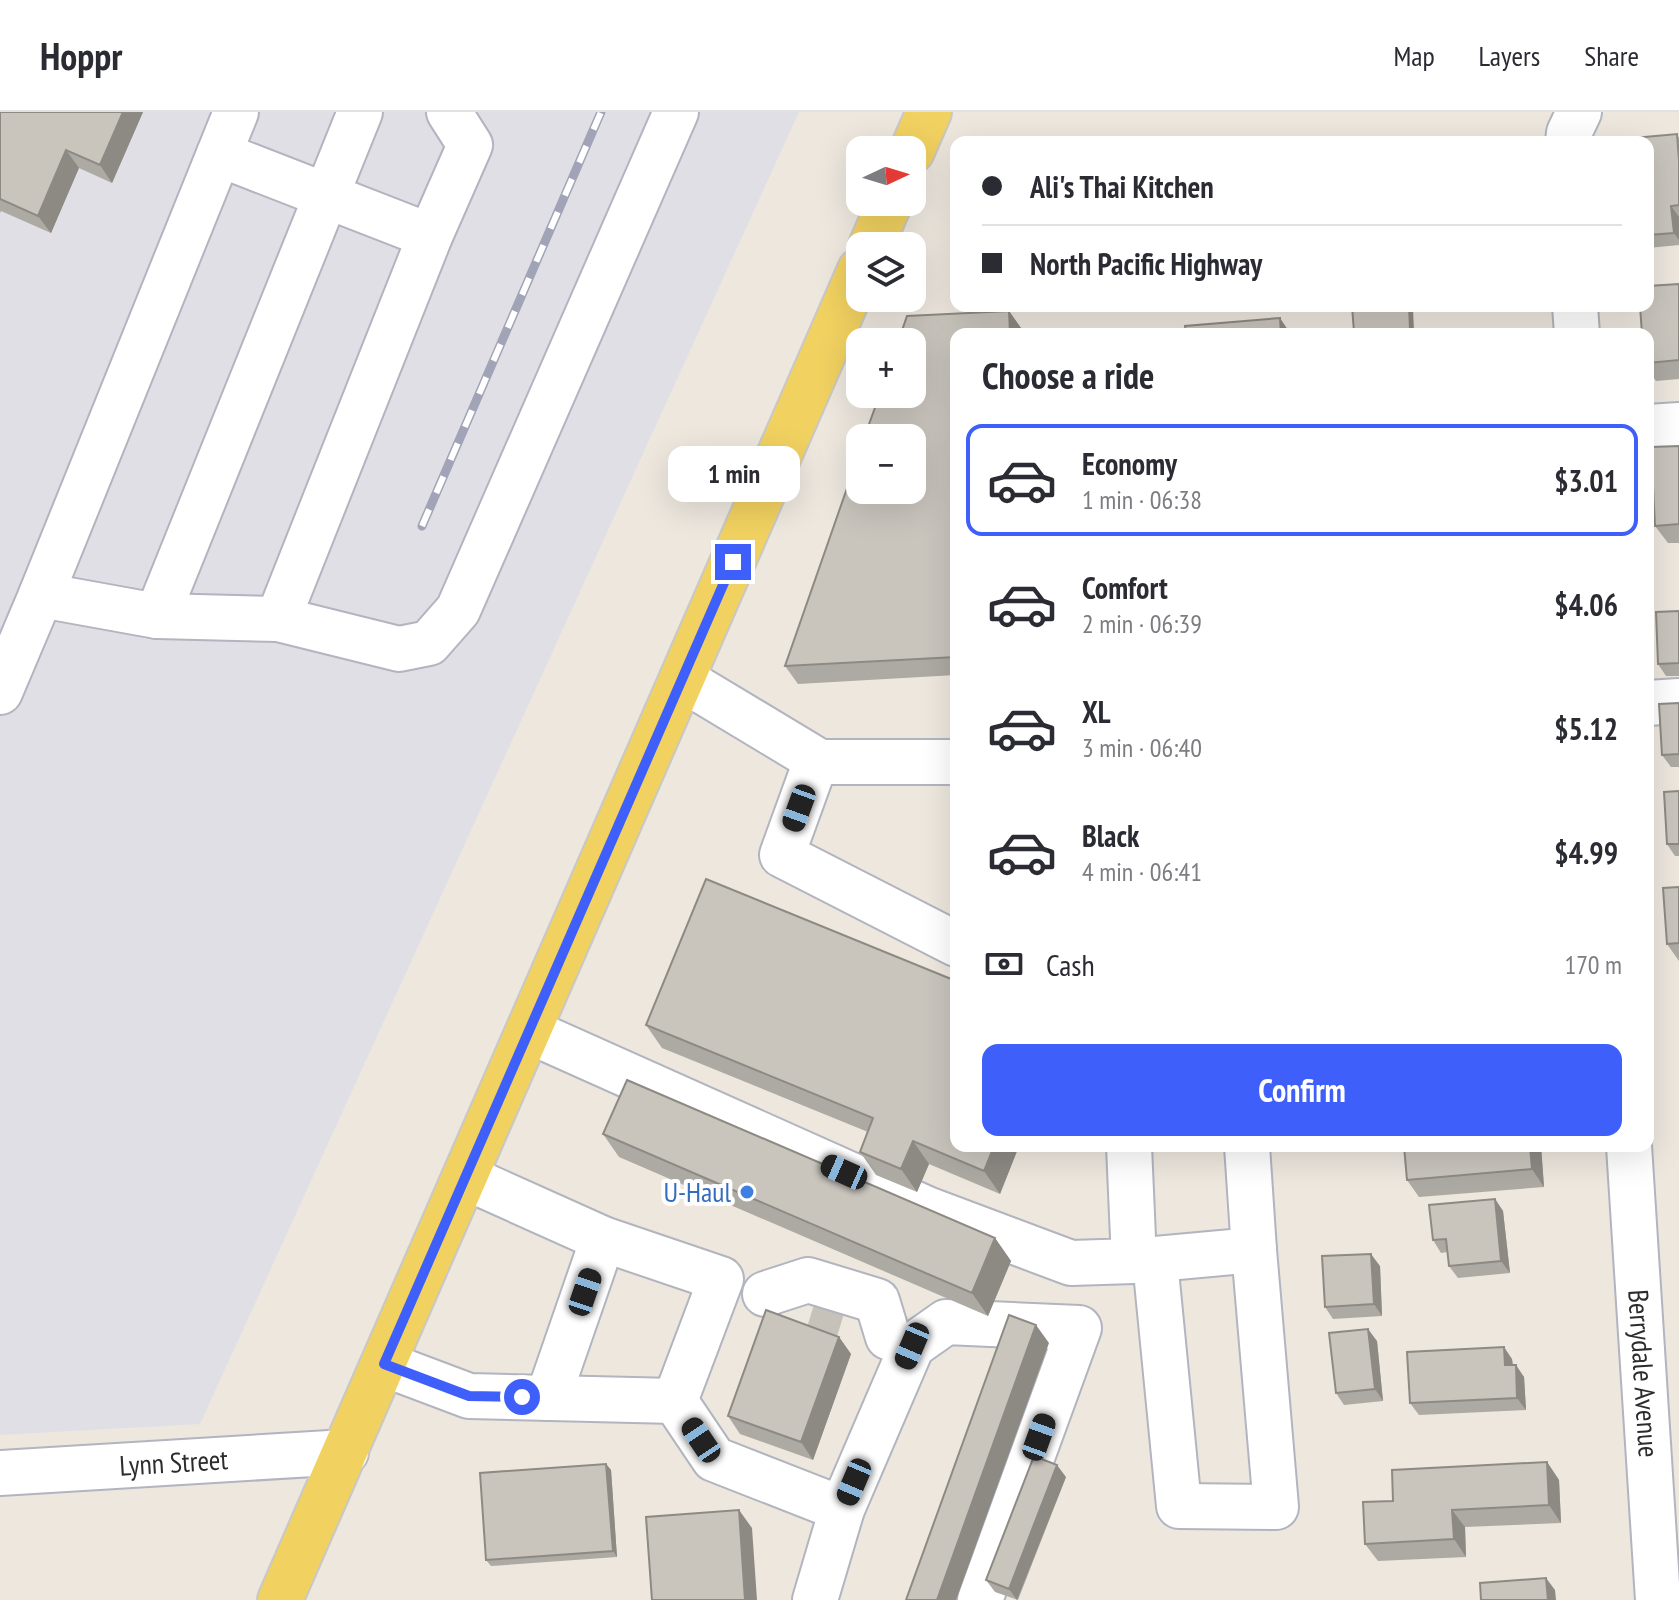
<!DOCTYPE html>
<html lang="en">
<head>
<meta charset="utf-8">
<style>
	:root { --surface:#fff; --page:#f7f7f7; --text:#2b2b33; --muted:#7c7c81; --line:#e1e1e2; --accent:#3f5ffa }
	body { margin:0; font-family:"PT Sans Narrow",sans-serif; background:var(--page); color:var(--text); height:100vh; display:flex; flex-direction:column; font-size:30px; white-space:nowrap }
	* { box-sizing:border-box; margin:0 }
	p { font-size:26px; color:var(--muted) }
	.icon { flex:none; width:44px; height:44px; fill:none; stroke:currentColor; stroke-width:2; stroke-linecap:round; stroke-linejoin:round }
	.map { position:relative; flex:1; overflow:hidden }
	.panel { position:absolute; left:950px; top:216px; width:704px; height:824px; display:flex; flex-direction:column; background:var(--surface); border-radius:16px; box-shadow:0 8px 32px #0002 }
	.panel>* { flex:none }
	.banner { position:absolute; left:950px; top:24px; width:704px; height:176px; border-radius:16px; box-shadow:0 8px 32px #0002; display:grid; align-content:center; height:176px; padding:0 32px; background:var(--surface) }
	.needle { width:52px; rotate:86deg }
	.controls { position:absolute; left:846px; top:24px; display:grid; gap:16px }
	.controls a { display:grid; place-items:center; width:80px; height:80px; border-radius:16px; background:var(--surface); box-shadow:0 8px 32px #0002; font-size:40px }
	.end { position:absolute; width:36px; height:36px; margin:-18px; border:10px solid #3f5ffa; background:#fff; box-shadow:0 0 0 4px #fff }
	.from { border-radius:50% }
	.bubble { position:absolute; height:56px; border-radius:16px; background:var(--surface); box-shadow:0 8px 32px #0002; font-size:26px; font-weight:800; line-height:56px; text-align:center }
	.car { position:absolute; width:24px; height:48px; margin:-24px -12px; border-radius:10px; box-shadow:0 0 6px 2px #0007; background:linear-gradient(#222 24%,#8ab4d8 0 40%,#222 0 76%,#8ab4d8 0 86%,#222 0) }
	.banner b { display:flex; align-items:center; gap:28px; height:76px; font-size:30px }
	.banner b+b { border-top:2px solid var(--line) }
	.banner i { width:20px; height:20px; background:var(--text) }
	ul { padding:0; list-style:none }
	li { display:flex; align-items:center; gap:24px; height:112px; margin:0 16px 12px; padding:0 16px; border:4px solid transparent; border-radius:16px }
	li div { flex:1 }
	li b { display:block; font-size:30px }
	li em { font-style:normal; font-weight:800 }
	li.on { border-color:var(--accent) }
	li>.icon { width:72px; height:72px; stroke-width:1.5 }
	h2 { padding:0 32px; font-size:36px; line-height:96px }
	.pay { display:flex; align-items:center; gap:20px; height:88px; padding:0 32px; font-size:30px }
	.pay p { margin-inline-start:auto }
	.action { display:flex; gap:16px; margin-top:auto; padding:16px 32px }
	.action a { flex:1; height:92px; border-radius:16px; background:var(--accent); color:#fff; font-size:32px; font-weight:800; line-height:92px; text-align:center }
	header { display:flex; align-items:center; gap:48px; box-sizing:border-box; height:112px; padding:0 40px; background:var(--surface); border-bottom:2px solid var(--line) }
	header strong { font-size:38px }
	nav { display:flex; gap:44px; margin-inline-start:auto; font-size:28px }
	.map>svg:first-child { display:block }
	.industrial { fill:#e1dfe6 }
	.lines { fill:none; stroke-linecap:round; stroke-linejoin:round }
	.minor-tunnel { stroke:#c6c2ba; stroke-width:44; stroke-dasharray:44 22; stroke-linecap:butt }
	.minor-casing { stroke:#b2b4bf; stroke-width:48 }
	.major-casing { stroke:#c8c8c8; stroke-width:48 }
	.minor { stroke:#fff; stroke-width:44 }
	.major { stroke:#f1d160; stroke-width:44 }
	.rail-casing { stroke:#a1a3b6; stroke-width:9 }
	.rail { stroke:#fff; stroke-width:6; stroke-dasharray:18; stroke-linecap:butt }
	.wall { fill:#ada9a3 }
	.shaded-wall { fill:#8d8a84 }
	.building { fill:#c9c5bd; stroke:#8d8a84; stroke-width:2 }
	.route { stroke:#3f5ffa; stroke-width:10 }
	.shop-dot { fill:#3f7fe0; stroke:#fff; stroke-width:3 }
	.labels { text-anchor:middle; stroke-width:8; stroke-linejoin:round; paint-order:stroke }
	.shop-label { font-size:28px; fill:#366cbe; stroke:#fff; text-anchor:end }
	.street-label { font-size:28px; fill:#2c2c2c; stroke:#fff }
</style>
</head>
<body>
<header>
<strong>Hoppr</strong>
<nav><a>Map</a><a>Layers</a><a>Share</a></nav>
</header>
<div class="map">
<svg width="1679" height="1488" viewBox="0 0 1679 1488">
	<rect width="100%" height="100%" fill="#ede7de"/>
	<path class="industrial" d="M 0,0 L 799,0 L 200,1312 L 0,1323 Z"/>
	<g class="lines">
		<path class="minor-tunnel" d="M 812,1199 L 842,1208"/>
		<defs>
			<g id="minor">
				<path d="M 449,0 L 470,33 L 430,124 L 278,507 L 399,537 L 429,531 L 458,498 L 676,0"/>
				<path d="M 1568,30 L 1569,21 L 1579,0"/>
				<path d="M 219,42 L 236,0"/>
				<path d="M 1575,194 L 1577,222"/>
				<path d="M 1648,315 L 1679,313"/>
				<path d="M 157,504 L 360,0"/>
				<path d="M 278,507 L 157,504 L 41,483 L 219,42 L 430,124"/>
				<path d="M 682,567 L 820,650 L 956,650"/>
				<path d="M 0,580 L 41,483"/>
				<path d="M 1648,591 L 1679,589"/>
				<path d="M 816,649 L 782,743 L 956,832"/>
				<path d="M 529,919 L 927,1097 L 1071,1151 L 1134,1149 L 1129,1034"/>
				<path id="s1" d="M 1629,1034 L 1658,1488"/>
				<path d="M 1134,1149 L 1254,1138 L 1247,1034"/>
				<path d="M 1155,1149 L 1179,1394 L 1276,1395 L 1254,1138"/>
				<path d="M 765,1182 L 808,1168 L 877,1189 L 888,1225"/>
				<path d="M 384,1252 L 469,1284 L 675,1289 L 721,1167 L 603,1127 L 465,1065"/>
				<path d="M 548,1286 L 603,1127"/>
				<path d="M 675,1289 L 714,1347 L 842,1397 L 912,1234 L 946,1210 L 1079,1216 L 980,1488"/>
				<path id="s2" d="M 0,1361 L 346,1340"/>
				<path d="M 815,1488 L 842,1397"/>
			</g>
			<path id="major" d="M 912,39 L 929,0
				M 871,134 L 890,90
				M 280,1488 L 860,158"/>
		</defs>
		<use href="#minor" class="minor-casing"/>
		<use href="#major" class="major-casing"/>
		<use href="#minor" class="minor"/>
		<use href="#major" class="major"/>
		<defs>
			<path id="rail" d="M 422,414 L 601,0"/>
		</defs>
		<use href="#rail" class="rail-casing"/>
		<use href="#rail" class="rail"/>
	</g>
	<path class="wall" d="M 0,0 L 143,0 L 112,71 L 79,56 L 51,121 L 1,99 L 0,101 Z
		M 1679,25 L 1679,133 L 1648,136 L 1648,30 Z
		M 1679,172 L 1679,267 L 1656,269 L 1648,257 L 1648,222 Z
		M 1352,194 L 1412,194 L 1414,222 L 1355,222 L 1354,220 Z
		M 1009,199 L 1021,216 L 1021,222 L 956,222 L 956,563 L 798,572 L 785,554 L 860,339 L 860,378 L 912,378 L 912,326 L 864,326 L 880,282 L 912,282 L 912,230 L 898,230 L 907,204 Z
		M 1679,334 L 1679,431 L 1668,431 L 1655,414 Z
		M 1679,499 L 1679,564 L 1666,564 L 1658,552 Z
		M 1679,591 L 1679,655 L 1671,655 L 1662,643 Z
		M 1679,679 L 1679,744 L 1675,744 L 1667,732 Z
		M 1679,775 L 1679,849 L 1667,832 Z
		M 646,913 L 956,1034 L 1019,1034 L 1000,1082 L 929,1052 L 917,1080 L 876,1063 L 860,1040 L 868,1020 L 662,936 Z
		M 603,1022 L 995,1126 L 1011,1149 L 988,1204 L 619,1045 Z
		M 1153,1034 L 1211,1034 L 1211,1035 L 1156,1038 Z
		M 1404,1034 L 1541,1034 L 1544,1075 L 1419,1085 L 1407,1068 Z
		M 1495,1087 L 1503,1099 L 1510,1161 L 1458,1166 L 1449,1154 L 1447,1140 L 1441,1141 L 1433,1128 Z
		M 1380,1154 L 1382,1204 L 1333,1207 L 1325,1195 Z
		M 839,1225 L 851,1242 L 813,1348 L 740,1322 L 728,1304 Z
		M 1377,1229 L 1383,1289 L 1344,1293 L 1336,1281 Z
		M 1512,1247 L 1513,1253 L 1524,1265 L 1526,1298 L 1419,1303 L 1410,1291 Z
		M 1547,1350 L 1559,1368 L 1561,1411 L 1465,1415 L 1466,1445 L 1378,1449 L 1365,1432 L 1393,1389 Z
		M 606,1352 L 611,1358 L 617,1445 L 491,1454 L 486,1448 Z
		M 1066,1365 L 1018,1488 L 995,1480 L 986,1468 Z"/>
	<path class="shaded-wall" d="M 123,0 L 143,0 L 112,71 L 100,53 Z
		M 66,38 L 79,56 L 51,121 L 38,104 Z
		M 1671,94 L 1679,105 L 1679,128 L 1674,121 Z
		M 1409,194 L 1413,195 L 1414,222 L 1410,217 Z
		M 1009,199 L 1021,216 L 1021,222 L 1010,222 Z
		M 1280,206 L 1288,218 L 1289,222 L 1281,222 Z
		M 913,1029 L 929,1052 L 917,1080 L 901,1057 Z
		M 994,1034 L 1019,1034 L 1000,1082 L 984,1059 Z
		M 1530,1034 L 1541,1034 L 1544,1075 L 1532,1057 Z
		M 1495,1087 L 1503,1099 L 1510,1161 L 1501,1149 Z
		M 995,1126 L 1011,1149 L 988,1204 L 972,1181 Z
		M 1371,1142 L 1380,1154 L 1382,1204 L 1374,1192 Z
		M 1036,1213 L 1049,1231 L 956,1488 L 937,1488 Z
		M 1368,1217 L 1377,1229 L 1383,1289 L 1375,1277 Z
		M 839,1225 L 851,1242 L 813,1348 L 801,1330 Z
		M 1504,1235 L 1512,1247 L 1514,1266 L 1505,1253 Z
		M 1516,1253 L 1524,1265 L 1526,1298 L 1517,1286 Z
		M 1547,1350 L 1559,1368 L 1561,1411 L 1549,1393 Z
		M 606,1352 L 611,1358 L 617,1445 L 613,1439 Z
		M 1057,1353 L 1066,1365 L 1017,1488 L 1009,1477 Z
		M 739,1398 L 752,1416 L 757,1488 L 745,1488 Z
		M 1452,1398 L 1465,1415 L 1466,1445 L 1454,1427 Z
		M 1546,1466 L 1555,1478 L 1556,1488 L 1548,1488 Z"/>
	<path class="building" d="M 0,0 L 123,0 L 100,53 L 66,38 L 38,104 L 0,87 Z
		M 1677,22 L 1679,48 L 1679,93 L 1671,94 L 1674,121 L 1648,123 L 1648,30 L 1623,30 L 1623,27 Z
		M 1679,172 L 1679,248 L 1648,251 L 1648,222 L 1642,222 L 1640,194 L 1648,194 L 1648,174 Z
		M 1352,194 L 1409,194 L 1410,217 L 1354,220 Z
		M 1009,199 L 1010,222 L 956,222 L 956,545 L 785,554 L 860,339 L 860,378 L 912,378 L 912,326 L 864,326 L 880,282 L 912,282 L 912,230 L 898,230 L 907,204 Z
		M 1280,206 L 1281,222 L 1186,222 L 1185,214 Z
		M 1469,219 L 1469,222 L 1418,222 Z
		M 1679,334 L 1679,412 L 1655,414 L 1651,335 Z
		M 1679,499 L 1679,551 L 1658,552 L 1656,500 Z
		M 1679,591 L 1679,642 L 1662,643 L 1659,592 Z
		M 1679,679 L 1679,732 L 1667,732 L 1664,680 Z
		M 706,767 L 956,869 L 956,1034 L 994,1034 L 984,1059 L 913,1029 L 901,1057 L 860,1040 L 873,1006 L 646,913 Z
		M 1679,775 L 1679,831 L 1667,832 L 1663,776 Z
		M 627,968 L 995,1126 L 972,1181 L 603,1022 Z
		M 1404,1034 L 1530,1034 L 1532,1057 L 1407,1068 Z
		M 1495,1087 L 1501,1149 L 1449,1154 L 1446,1127 L 1433,1128 L 1429,1093 Z
		M 1371,1142 L 1374,1192 L 1325,1195 L 1322,1144 Z
		M 766,1198 L 839,1225 L 801,1330 L 728,1304 Z
		M 1009,1203 L 1036,1213 L 937,1488 L 906,1488 Z
		M 1368,1217 L 1375,1277 L 1336,1281 L 1329,1221 Z
		M 1504,1235 L 1505,1253 L 1516,1253 L 1517,1286 L 1410,1291 L 1407,1240 Z
		M 1034,1344 L 1057,1353 L 1009,1477 L 986,1468 Z
		M 1547,1350 L 1549,1393 L 1452,1398 L 1454,1427 L 1365,1432 L 1363,1390 L 1393,1389 L 1392,1358 Z
		M 606,1352 L 613,1439 L 486,1448 L 480,1361 Z
		M 739,1398 L 745,1488 L 652,1488 L 646,1405 Z
		M 1546,1466 L 1548,1488 L 1481,1488 L 1480,1471 Z"/>
	<g class="lines">
		<path class="route" d="M 522,1285 L 469,1284 L 384,1252 L 733,450"/>
	</g>
	<circle class="shop-dot" cx="747" cy="1080" r="8"/>
	<g class="labels">
		<g class="shop-label">
			<text x="731" y="1090">U-Haul</text>
		</g>
		<g class="street-label">
			<text dy="10" stroke="none"><textPath href="#s1" startOffset="228">Berrydale Avenue</textPath></text>
			<text dy="10" stroke="none"><textPath href="#s2" startOffset="174">Lynn Street</textPath></text>
		</g>
	</g>
</svg>
<div class="controls">
<a><svg class="needle" viewBox="-14 -14 28 28"><path d="M0-13l5 13h-10z" fill="#e53935"/><path d="M0 13l5-13h-10z" fill="#7c7c81"/></svg></a>
<a><svg class="icon" aria-label="layers" viewBox="0 0 24 24"><path d="M12 4l9 5-9 5-9-5zM3 14l9 5 9-5"/></svg></a>
<a>+</a>
<a>−</a>
</div>
<i class="end from" style="left:522px;top:1285px"></i>
<i class="end" style="left:733px;top:450px"></i>
<div class="bubble" style="left:668px;top:334px;width:132px">1 min</div>
<i class="car" style="left:799px;top:696px;rotate:200deg"></i>
<i class="car" style="left:844px;top:1060px;rotate:294deg"></i>
<i class="car" style="left:585px;top:1180px;rotate:19deg"></i>
<i class="car" style="left:912px;top:1234px;rotate:203deg"></i>
<i class="car" style="left:1039px;top:1325px;rotate:20deg"></i>
<i class="car" style="left:701px;top:1328px;rotate:326deg"></i>
<i class="car" style="left:854px;top:1370px;rotate:203deg"></i>
<div class="banner">
<b><i class="from"></i>Ali's Thai Kitchen</b>
<b><i></i>North Pacific Highway</b>
</div>
<section class="panel">
<h2>Choose a ride</h2>
<ul>
<li class="on"><svg class="icon" aria-label="car" viewBox="0 0 24 24"><path d="M5 17H2v-5l4-1 3-4h7l3 4 3 1v5h-3M9 17h6M6 11h13"/><circle cx="7" cy="17" r="2"/><circle cx="17" cy="17" r="2"/></svg><div><b>Economy</b><p>1 min · 06:38</p></div><em>$3.01</em></li>
<li><svg class="icon" aria-label="car" viewBox="0 0 24 24"><path d="M5 17H2v-5l4-1 3-4h7l3 4 3 1v5h-3M9 17h6M6 11h13"/><circle cx="7" cy="17" r="2"/><circle cx="17" cy="17" r="2"/></svg><div><b>Comfort</b><p>2 min · 06:39</p></div><em>$4.06</em></li>
<li><svg class="icon" aria-label="car" viewBox="0 0 24 24"><path d="M5 17H2v-5l4-1 3-4h7l3 4 3 1v5h-3M9 17h6M6 11h13"/><circle cx="7" cy="17" r="2"/><circle cx="17" cy="17" r="2"/></svg><div><b>XL</b><p>3 min · 06:40</p></div><em>$5.12</em></li>
<li><svg class="icon" aria-label="car" viewBox="0 0 24 24"><path d="M5 17H2v-5l4-1 3-4h7l3 4 3 1v5h-3M9 17h6M6 11h13"/><circle cx="7" cy="17" r="2"/><circle cx="17" cy="17" r="2"/></svg><div><b>Black</b><p>4 min · 06:41</p></div><em>$4.99</em></li>
</ul>
<div class="pay"><svg class="icon" aria-label="cash" viewBox="0 0 24 24"><path d="M3 7h18v10H3z"/><circle cx="12" cy="12" r="2"/></svg>Cash<p>170 m</p></div>
<div class="action"><a>Confirm</a></div>
</section>
</div>
</body>
</html>
